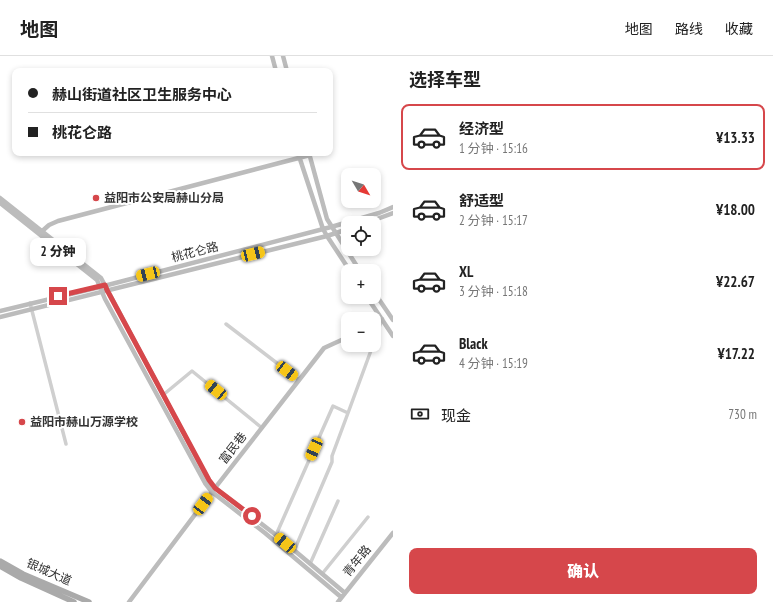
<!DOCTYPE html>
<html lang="zh">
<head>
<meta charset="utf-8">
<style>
	:root { --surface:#fff; --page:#f6f6f6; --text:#222; --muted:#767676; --line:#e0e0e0; --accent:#d6474b }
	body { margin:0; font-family:"PT Sans Narrow","Noto Sans SC",sans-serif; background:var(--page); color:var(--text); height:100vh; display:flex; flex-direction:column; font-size:15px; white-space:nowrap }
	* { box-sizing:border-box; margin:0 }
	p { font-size:13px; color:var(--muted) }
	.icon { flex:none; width:22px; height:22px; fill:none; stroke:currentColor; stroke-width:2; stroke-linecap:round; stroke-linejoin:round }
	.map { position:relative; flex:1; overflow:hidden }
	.sheet { display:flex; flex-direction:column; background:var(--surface); width:380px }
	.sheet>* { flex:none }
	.top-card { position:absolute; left:12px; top:12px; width:321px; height:88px; border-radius:8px; box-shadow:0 2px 6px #0003; display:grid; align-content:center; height:88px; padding:0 16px; background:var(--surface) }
	.needle { width:26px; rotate:129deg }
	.tools { position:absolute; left:341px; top:112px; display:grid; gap:8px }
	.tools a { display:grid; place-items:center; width:40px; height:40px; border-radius:8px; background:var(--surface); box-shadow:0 2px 6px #0003; font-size:20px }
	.end { position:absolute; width:18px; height:18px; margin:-9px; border:5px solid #d6474b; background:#fff; box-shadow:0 0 0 2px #fff }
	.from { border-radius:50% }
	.bubble { position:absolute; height:28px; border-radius:8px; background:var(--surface); box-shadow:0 2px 6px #0003; font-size:13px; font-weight:800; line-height:28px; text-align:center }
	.car { position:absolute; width:12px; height:24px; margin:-12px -6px; border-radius:5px; box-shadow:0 0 3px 1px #0007; background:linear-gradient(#f5c518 24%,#345 0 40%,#f5c518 0 76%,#345 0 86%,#f5c518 0) }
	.top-card b { display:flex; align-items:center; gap:14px; height:38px; font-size:15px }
	.top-card b+b { border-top:1px solid var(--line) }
	.top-card i { width:10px; height:10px; background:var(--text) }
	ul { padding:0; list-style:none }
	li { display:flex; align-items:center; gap:12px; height:66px; margin:0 8px 6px; padding:0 8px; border:2px solid transparent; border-radius:8px }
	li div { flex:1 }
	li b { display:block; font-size:15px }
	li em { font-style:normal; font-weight:800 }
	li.current { border-color:var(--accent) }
	li>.icon { width:36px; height:36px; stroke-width:1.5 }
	h2 { padding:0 16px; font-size:18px; line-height:48px }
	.pay { display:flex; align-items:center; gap:10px; height:44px; padding:0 16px; font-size:15px }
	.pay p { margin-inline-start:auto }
	.button { display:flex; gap:8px; margin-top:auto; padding:8px 16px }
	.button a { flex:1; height:46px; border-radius:8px; background:var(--accent); color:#fff; font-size:16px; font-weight:800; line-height:46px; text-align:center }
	header { display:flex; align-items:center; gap:24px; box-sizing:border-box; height:56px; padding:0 20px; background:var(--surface); border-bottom:1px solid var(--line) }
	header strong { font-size:19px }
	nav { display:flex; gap:22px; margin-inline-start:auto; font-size:14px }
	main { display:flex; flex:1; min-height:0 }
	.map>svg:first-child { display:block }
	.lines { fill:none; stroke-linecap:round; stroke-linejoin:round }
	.street { stroke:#cfcfcf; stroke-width:3.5 }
	.secondary { stroke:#bcbcbc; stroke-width:4.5 }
	.primary { stroke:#aaa; stroke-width:5.5 }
	.route { stroke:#d6474b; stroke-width:5 }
	.poi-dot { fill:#d6474b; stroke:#fff; stroke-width:1.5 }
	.labels { text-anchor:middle; stroke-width:4; stroke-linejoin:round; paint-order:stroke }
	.poi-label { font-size:12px; font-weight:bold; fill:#323232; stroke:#fff; text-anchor:start }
	.street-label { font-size:12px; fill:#323232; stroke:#fff }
</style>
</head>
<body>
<header>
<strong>地图</strong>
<nav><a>地图</a><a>路线</a><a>收藏</a></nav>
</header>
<main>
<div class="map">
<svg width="393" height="546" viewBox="0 0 393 546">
	<rect width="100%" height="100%" fill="#fff"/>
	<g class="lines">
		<path class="street" d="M 30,247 L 66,388
			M 226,268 L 299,324
			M 374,286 L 382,263
			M 163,339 L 192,315 L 262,372
			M 348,357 L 373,289
			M 276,479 L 333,350 L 348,357 L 332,400 L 332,406 L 294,495
			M 310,508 L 338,445
			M 322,518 L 368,461"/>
		<path class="secondary" d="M 272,0 L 276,15
			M 283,0 L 287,15
			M 298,97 L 323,173 L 327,180 L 350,215
			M 309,97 L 327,163 L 360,215
			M 0,142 L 101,222 L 209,425 L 215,432 L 276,479 L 345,537
			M 0,147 L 97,224 L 105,243 L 205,427 L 212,436 L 265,477 L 341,541
			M 366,167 L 393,157
			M 40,177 L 49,169 L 58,165 L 310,99
			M 374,236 L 393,264
			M 367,241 L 393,280
			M 0,255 L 100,231 L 331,171 L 379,157 L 393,151
			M 0,261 L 327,180 L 348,173
			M 374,268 L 382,263
			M 129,546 L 215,432 L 324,292 L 348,281
			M 338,546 L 393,477"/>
		<path class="primary" d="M 0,505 L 23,518 L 89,546
			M 0,510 L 21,522 L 74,546"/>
	</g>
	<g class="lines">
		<path class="route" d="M 58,240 L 105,229 L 107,234 L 209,424 L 215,432 L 252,460"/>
	</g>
	<g class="poi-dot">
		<circle cx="96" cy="142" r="4"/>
		<circle cx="22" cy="366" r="4"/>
	</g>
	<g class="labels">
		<g class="poi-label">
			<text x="104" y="146">益阳市公安局赫山分局</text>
			<text x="30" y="370">益阳市赫山万源学校</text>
		</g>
		<g class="street-label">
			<text transform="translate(195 196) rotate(-14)" y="4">桃花仑路</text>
			<text transform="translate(233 392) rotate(-52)" y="4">富民巷</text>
			<text transform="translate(357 505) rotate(-51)" y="4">青年路</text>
			<text transform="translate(49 516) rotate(24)" y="4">银城大道</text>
		</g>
	</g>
</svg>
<div class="tools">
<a><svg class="needle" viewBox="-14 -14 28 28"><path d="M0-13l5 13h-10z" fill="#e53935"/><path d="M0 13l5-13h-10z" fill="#767676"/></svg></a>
<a><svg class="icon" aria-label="locate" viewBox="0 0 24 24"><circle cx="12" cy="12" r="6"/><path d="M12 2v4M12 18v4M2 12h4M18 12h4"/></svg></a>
<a>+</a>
<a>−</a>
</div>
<i class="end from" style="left:252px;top:460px"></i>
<i class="end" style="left:58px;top:240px"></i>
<div class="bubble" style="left:30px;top:182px;width:56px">2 分钟</div>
<i class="car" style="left:253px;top:198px;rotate:76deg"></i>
<i class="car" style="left:148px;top:218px;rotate:256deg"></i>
<i class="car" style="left:287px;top:315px;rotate:127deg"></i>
<i class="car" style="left:216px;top:334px;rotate:309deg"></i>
<i class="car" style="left:314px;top:393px;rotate:204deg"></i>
<i class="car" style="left:203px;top:448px;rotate:37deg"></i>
<i class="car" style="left:285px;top:487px;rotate:310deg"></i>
<div class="top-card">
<b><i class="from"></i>赫山街道社区卫生服务中心</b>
<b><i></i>桃花仑路</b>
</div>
</div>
<section class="sheet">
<h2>选择车型</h2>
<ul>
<li class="current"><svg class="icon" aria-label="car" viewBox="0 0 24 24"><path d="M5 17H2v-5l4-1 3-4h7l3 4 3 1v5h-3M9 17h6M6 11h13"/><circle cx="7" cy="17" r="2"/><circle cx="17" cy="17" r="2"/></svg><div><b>经济型</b><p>1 分钟 · 15:16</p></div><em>¥13.33</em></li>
<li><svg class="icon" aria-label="car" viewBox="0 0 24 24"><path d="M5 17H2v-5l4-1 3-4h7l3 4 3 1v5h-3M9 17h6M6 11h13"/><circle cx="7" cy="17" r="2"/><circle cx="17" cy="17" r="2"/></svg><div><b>舒适型</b><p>2 分钟 · 15:17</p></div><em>¥18.00</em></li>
<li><svg class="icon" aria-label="car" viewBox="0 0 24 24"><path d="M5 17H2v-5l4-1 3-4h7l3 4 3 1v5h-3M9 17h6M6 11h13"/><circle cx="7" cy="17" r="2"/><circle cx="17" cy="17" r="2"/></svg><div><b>XL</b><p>3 分钟 · 15:18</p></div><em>¥22.67</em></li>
<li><svg class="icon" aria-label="car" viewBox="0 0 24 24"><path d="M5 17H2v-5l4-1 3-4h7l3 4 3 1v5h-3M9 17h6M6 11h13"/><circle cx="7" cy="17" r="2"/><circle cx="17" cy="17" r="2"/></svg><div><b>Black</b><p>4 分钟 · 15:19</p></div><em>¥17.22</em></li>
</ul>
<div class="pay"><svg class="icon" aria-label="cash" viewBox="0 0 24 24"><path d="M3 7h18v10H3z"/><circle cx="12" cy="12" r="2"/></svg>现金<p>730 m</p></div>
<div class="button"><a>确认</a></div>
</section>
</main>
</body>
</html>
